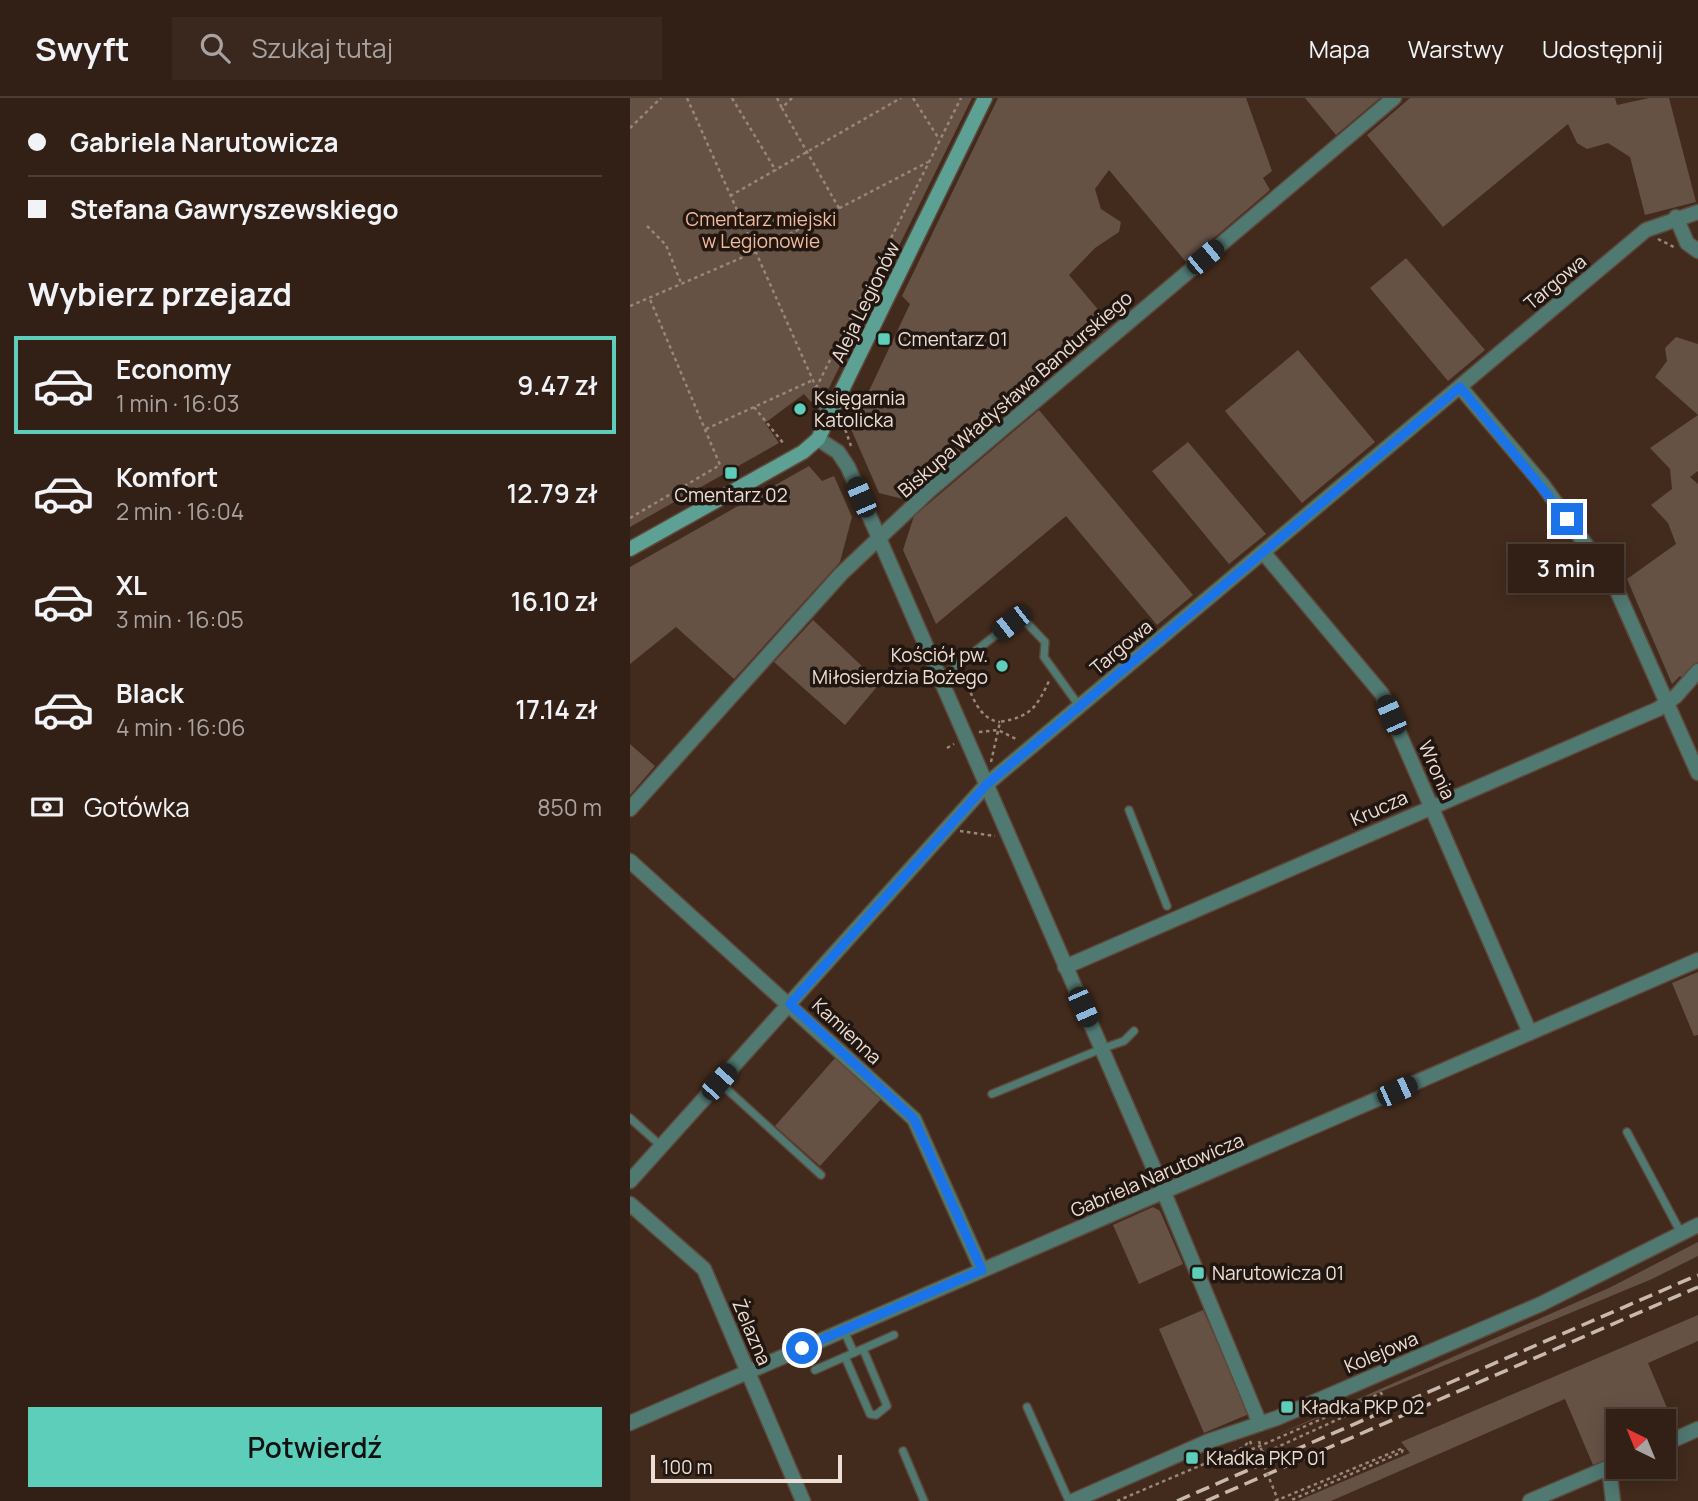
<!DOCTYPE html>
<html lang="pl">
<head>
<meta charset="utf-8">
<style>
	:root { --surface:#322016; --page:#3a281f; --text:#f1f3f6; --muted:#a8a3a1; --line:#4d3e35; --accent:#5cceba }
	body { margin:0; font-family:Manrope,sans-serif; background:var(--page); color:var(--text); height:100vh; display:flex; flex-direction:column; font-size:26px; white-space:nowrap }
	* { box-sizing:border-box; margin:0 }
	p { font-size:23px; color:var(--muted) }
	.icon { flex:none; width:38px; height:38px; fill:none; stroke:currentColor; stroke-width:2; stroke-linecap:round; stroke-linejoin:round }
	.map { position:relative; flex:1; overflow:hidden }
	.side { display:flex; flex-direction:column; background:var(--surface); width:630px }
	.side>* { flex:none }
	.top-card { display:grid; align-content:center; height:154px; padding:0 28px; background:var(--surface) }
	.needle { width:46px; rotate:317deg }
	.fabs { position:absolute; left:976px; top:1311px; display:grid; gap:14px }
	.fabs a { display:grid; place-items:center; width:70px; height:70px; border-radius:0px; background:var(--surface); box-shadow:0 4px 18px #0003,0 0 0 2px var(--line); font-size:35px }
	.scale { position:absolute; left:21px; bottom:18px; width:191px; box-sizing:border-box; padding-left:7px; border:4px solid #eedfd6; border-top:0; font-size:19px; line-height:24px; white-space:nowrap; color:#eedfd6; -webkit-text-stroke:5px #211610; paint-order:stroke }
	.end { position:absolute; width:32px; height:32px; margin:-16px; border:9px solid #1a73e8; background:#fff; box-shadow:0 0 0 4px #fff }
	.from { border-radius:50% }
	.bubble { position:absolute; height:49px; border-radius:0px; background:var(--surface); box-shadow:0 4px 18px #0003,0 0 0 2px var(--line); font-size:23px; font-weight:600; line-height:49px; text-align:center }
	.car { position:absolute; width:21px; height:42px; margin:-21px -10px; border-radius:9px; box-shadow:0 0 5px 2px #0007; background:linear-gradient(#222 24%,#8ab4d8 0 40%,#222 0 76%,#8ab4d8 0 86%,#222 0) }
	.top-card b { display:flex; align-items:center; gap:24px; height:66px; font-size:26px }
	.top-card b+b { border-top:2px solid var(--line) }
	.top-card i { width:18px; height:18px; background:var(--text) }
	ul { padding:0; list-style:none }
	li { display:flex; align-items:center; gap:21px; height:98px; margin:0 14px 10px; padding:0 14px; border:4px solid transparent; border-radius:0px }
	li div { flex:1 }
	li b { display:block; font-size:26px }
	li em { font-style:normal; font-weight:600 }
	li.selected { border-color:var(--accent) }
	li>.icon { width:63px; height:63px; stroke-width:1.5 }
	h2 { padding:0 28px; font-size:32px; line-height:84px }
	.pay { display:flex; align-items:center; gap:18px; height:77px; padding:0 28px; font-size:26px }
	.pay p { margin-inline-start:auto }
	.action { display:flex; gap:14px; margin-top:auto; padding:14px 28px }
	.action a { flex:1; height:80px; border-radius:0px; background:var(--accent); color:#111; font-size:28px; font-weight:600; line-height:80px; text-align:center }
	header { display:flex; align-items:center; gap:42px; box-sizing:border-box; height:98px; padding:0 35px; background:var(--surface); border-bottom:2px solid var(--line) }
	header strong { font-size:33px }
	nav { display:flex; gap:38px; margin-inline-start:auto; font-size:24px }
	.search { width:490px; height:63px; background:var(--page); display:flex; align-items:center; gap:18px; box-sizing:border-box; padding:0 24px; border-radius:0px; color:var(--muted); font-size:26px }
	main { display:flex; flex:1; min-height:0 }
	.map>svg:first-child { display:block }
	.green { fill:#665145 }
	.lines { fill:none; stroke-linecap:round; stroke-linejoin:round }
	.lane-casing { stroke:#5e483b; stroke-width:10 }
	.street-casing { stroke:#5e483b; stroke-width:17 }
	.secondary-casing { stroke:#5e483b; stroke-width:17 }
	.path { stroke:#99867a; stroke-width:2.5; stroke-dasharray:3.5 3.5; stroke-linecap:butt }
	.lane { stroke:#507971; stroke-width:7 }
	.street { stroke:#507971; stroke-width:14 }
	.secondary { stroke:#5da194; stroke-width:14 }
	.rail { stroke:#c9b8ae; stroke-width:3.5; stroke-dasharray:14 7; stroke-linecap:butt }
	.path-bridge { stroke:#99867a; stroke-width:2.5; stroke-dasharray:3.5 3.5; stroke-linecap:butt }
	.route { stroke:#1a73e8; stroke-width:9 }
	.poi-dot { fill:#5cceba; stroke:#211610; stroke-width:2.5 }
	.labels { text-anchor:middle; stroke-width:7; stroke-linejoin:round; paint-order:stroke }
	.park-label { font-size:19px; fill:#f2bb9c; stroke:#211610 }
	.street-label { font-size:19px; fill:#eedfd6; stroke:#211610 }
	.poi-label { font-size:19px; fill:#eedfd6; stroke:#211610; text-anchor:start }
</style>
</head>
<body>
<header>
<strong>Swyft</strong>
<div class="search"><svg class="icon" aria-label="search" viewBox="0 0 24 24"><circle cx="10" cy="10" r="6"/><path d="M15 15l6 6"/></svg>Szukaj tutaj</div>
<nav><a>Mapa</a><a>Warstwy</a><a>Udostępnij</a></nav>
</header>
<main>
<section class="side">
<div class="top-card">
<b><i class="from"></i>Gabriela Narutowicza</b>
<b><i></i>Stefana Gawryszewskiego</b>
</div>
<h2>Wybierz przejazd</h2>
<ul>
<li class="selected"><svg class="icon" aria-label="car" viewBox="0 0 24 24"><path d="M5 17H2v-5l4-1 3-4h7l3 4 3 1v5h-3M9 17h6M6 11h13"/><circle cx="7" cy="17" r="2"/><circle cx="17" cy="17" r="2"/></svg><div><b>Economy</b><p>1 min · 16:03</p></div><em>9.47 zł</em></li>
<li><svg class="icon" aria-label="car" viewBox="0 0 24 24"><path d="M5 17H2v-5l4-1 3-4h7l3 4 3 1v5h-3M9 17h6M6 11h13"/><circle cx="7" cy="17" r="2"/><circle cx="17" cy="17" r="2"/></svg><div><b>Komfort</b><p>2 min · 16:04</p></div><em>12.79 zł</em></li>
<li><svg class="icon" aria-label="car" viewBox="0 0 24 24"><path d="M5 17H2v-5l4-1 3-4h7l3 4 3 1v5h-3M9 17h6M6 11h13"/><circle cx="7" cy="17" r="2"/><circle cx="17" cy="17" r="2"/></svg><div><b>XL</b><p>3 min · 16:05</p></div><em>16.10 zł</em></li>
<li><svg class="icon" aria-label="car" viewBox="0 0 24 24"><path d="M5 17H2v-5l4-1 3-4h7l3 4 3 1v5h-3M9 17h6M6 11h13"/><circle cx="7" cy="17" r="2"/><circle cx="17" cy="17" r="2"/></svg><div><b>Black</b><p>4 min · 16:06</p></div><em>17.14 zł</em></li>
</ul>
<div class="pay"><svg class="icon" aria-label="cash" viewBox="0 0 24 24"><path d="M3 7h18v10H3z"/><circle cx="12" cy="12" r="2"/></svg>Gotówka<p>850 m</p></div>
<div class="action"><a>Potwierdź</a></div>
</section>
<div class="map">
<svg width="1068" height="1403" viewBox="0 0 1068 1403">
	<rect width="100%" height="100%" fill="#422b1d"/>
	<path class="green" d="M 0,0 L 342,0 L 199,290 L 181,304 L 174,296 L 135,325 L 149,345 L 0,429 Z
		M 368,0 L 616,0 L 642,73 L 633,80 L 640,92 L 556,164 L 479,72 L 465,91 L 471,111 L 491,124 L 489,134 L 465,150 L 439,177 L 481,227 L 273,401 L 249,395 L 221,331 L 280,206 L 272,198 Z
		M 675,0 L 750,0 L 706,37 Z
		M 780,0 L 985,0 L 987,7 L 1019,0 L 1039,0 L 1066,104 L 1015,117 L 1000,59 L 978,45 L 957,51 L 947,45 L 938,26 L 813,129 L 737,37 Z
		M 776,160 L 855,252 L 818,283 L 740,190 Z
		M 1046,239 L 1068,246 L 1068,373 L 1060,379 L 1068,386 L 1068,564 L 1054,581 L 1050,578 L 1042,586 L 997,481 L 1046,446 L 1038,425 L 1021,407 L 1042,391 L 1040,371 L 1020,350 L 1068,317 L 1025,279 L 1037,263 L 1035,250 Z
		M 668,252 L 745,344 L 672,405 L 595,313 Z
		M 409,312 L 563,497 L 527,527 L 436,418 L 306,526 L 273,452 L 284,418 Z
		M 558,344 L 636,436 L 599,466 L 522,373 Z
		M 179,368 L 192,383 L 204,378 L 222,419 L 210,464 L 104,581 L 46,529 L 0,566 L 0,469 Z
		M 183,522 L 250,585 L 215,627 L 144,564 Z
		M 0,646 L 25,668 L 0,697 Z
		M 1068,874 L 1068,937 L 1064,938 L 1042,885 Z
		M 206,959 L 252,1000 L 190,1068 L 145,1028 Z
		M 523,1109 L 530,1113 L 553,1166 L 509,1186 L 483,1127 Z
		M 1068,1144 L 1068,1158 L 1022,1181 L 642,1339 L 981,1189 Z
		M 573,1212 L 619,1316 L 574,1335 L 529,1231 Z
		M 1068,1217 L 1068,1243 L 1018,1265 L 1046,1331 L 1034,1336 L 1034,1323 L 989,1323 L 989,1356 L 963,1367 L 935,1301 L 701,1403 L 667,1403 L 780,1355 L 771,1344 Z"/>
	<g class="lines">
		<defs>
			<path id="lane" d="M 311,580 L 381,525 L 396,524 L 415,544 L 414,559 L 450,609
				M 499,712 L 537,808
				M 89,984 L 191,1077
				M 362,996 L 471,951 L 494,943 L 504,933
				M 0,1020 L 31,1048
				M 997,1034 L 1051,1135
				M 214,1233 L 224,1255
				M 215,1259 L 240,1316 L 246,1317 L 257,1308 L 233,1251
				M 185,1272 L 264,1237
				M 397,1309 L 439,1403
				M 273,1353 L 294,1403"/>
			<path id="street" d="M 1046,119 L 1057,145 L 1068,153
				M 830,289 L 913,387 L 984,486 L 1068,675
				M 192,301 L 201,317
				M 188,341 L 208,354 L 218,369 L 525,1073 L 630,1326
				M 633,454 L 752,596 L 900,935
				M 0,711 L 211,476 L 300,392 L 764,0
				M 0,763 L 284,1021 L 352,1172
				M 435,869 L 1028,611 L 1046,598 L 1068,573
				M 0,1083 L 357,686 L 1016,132 L 1068,114
				M 0,1106 L 74,1171 L 173,1403
				M 0,1325 L 1068,862
				M 1034,1346 L 1068,1331
				M 979,1369 L 983,1403
				M 443,1403 L 579,1343 L 647,1320 L 911,1206 L 1068,1127
				M 900,1403 L 989,1365"/>
			<path id="secondary" d="M 0,451 L 173,354 L 188,341 L 355,0"/>
		</defs>
		<use href="#lane" class="lane-casing"/>
		<use href="#street" class="street-casing"/>
		<use href="#secondary" class="secondary-casing"/>
		<path class="path" d="M 57,0 L 186,289
			M 102,0 L 146,73
			M 147,0 L 152,10
			M 162,0 L 152,10 L 210,112
			M 283,0 L 309,41
			M 0,30 L 31,0
			M 100,98 L 271,0
			M 17,128 L 36,147 L 51,185
			M 1028,141 L 1044,149
			M 0,208 L 125,154 L 298,64
			M 186,290 L 331,0
			M 124,309 L 154,346
			M 213,325 L 221,348
			M 76,331 L 181,283
			M 0,420 L 90,367 L 19,199
			M 333,575 C 341,594 347,621 370,624
			M 349,634 L 368,632 L 388,642
			M 317,650 L 324,646
			M 361,664 L 370,624 C 402,618 406,610 420,581
			M 330,733 L 365,738
			M 620,1343 L 623,1351 L 751,1295 L 755,1300 L 643,1351 L 604,1363 L 604,1360 L 623,1351
			M 487,1403 L 614,1349 L 619,1343
			M 645,1403 L 773,1350 L 772,1354 L 659,1403"/>
		<use href="#lane" class="lane"/>
		<use href="#street" class="street"/>
		<use href="#secondary" class="secondary"/>
		<path class="rail" d="M 547,1403 L 1068,1177
			M 576,1403 L 1068,1189"/>
		<path class="path-bridge" d="M 629,1343 L 632,1354
			M 629,1355 L 648,1402"/>
	</g>
	<g class="lines">
		<path class="route" d="M 172,1250 L 352,1172 L 284,1021 L 160,906 L 357,686 L 830,289 L 937,421"/>
	</g>
	<g class="poi-dot">
		<rect x="247" y="234" width="14" height="14" rx="3.5"/>
		<circle cx="170" cy="311" r="7"/>
		<rect x="94" y="368" width="14" height="14" rx="3.5"/>
		<circle cx="372" cy="568" r="7"/>
		<rect x="561" y="1168" width="14" height="14" rx="3.5"/>
		<rect x="650" y="1302" width="14" height="14" rx="3.5"/>
		<rect x="555" y="1353" width="14" height="14" rx="3.5"/>
	</g>
	<g class="labels">
		<g class="park-label">
			<text x="131" y="128">Cmentarz miejski<tspan x="131" dy="22">w Legionowie</tspan></text>
		</g>
		<g class="street-label">
			<text transform="translate(925 184) rotate(-40)" y="7">Targowa</text>
			<text transform="translate(235 204) rotate(-64)" y="7">Aleja Legionów</text>
			<text transform="translate(385 296) rotate(-41)" y="7">Biskupa Władysława Bandurskiego</text>
			<text transform="translate(491 549) rotate(-40)" y="7">Targowa</text>
			<text transform="translate(807 672) rotate(66)" y="7">Wronia</text>
			<text transform="translate(749 710) rotate(-24)" y="7">Krucza</text>
			<text transform="translate(217 933) rotate(43)" y="7">Kamienna</text>
			<text transform="translate(527 1077) rotate(-23)" y="7">Gabriela Narutowicza</text>
			<text transform="translate(122 1234) rotate(67)" y="7">Żelazna</text>
			<text transform="translate(751 1254) rotate(-23)" y="7">Kolejowa</text>
		</g>
		<g class="poi-label">
			<text x="268" y="248">Cmentarz 01</text>
			<text x="184" y="307">Księgarnia<tspan x="184" dy="22">Katolicka</tspan></text>
			<text x="101" y="404" text-anchor="middle">Cmentarz 02</text>
			<text x="358" y="564" text-anchor="end">Kościół pw.<tspan x="358" dy="22">Miłosierdzia Bożego</tspan></text>
			<text x="582" y="1182">Narutowicza 01</text>
			<text x="671" y="1316">Kładka PKP 02</text>
			<text x="576" y="1367">Kładka PKP 01</text>
		</g>
	</g>
</svg>
<div class="fabs">
<a><svg class="needle" viewBox="-14 -14 28 28"><path d="M0-13l5 13h-10z" fill="#e53935"/><path d="M0 13l5-13h-10z" fill="#a8a3a1"/></svg></a>
</div>
<div class="scale">100 m</div>
<i class="end from" style="left:172px;top:1250px"></i>
<i class="end" style="left:937px;top:421px"></i>
<div class="bubble" style="left:878px;top:446px;width:116px">3 min</div>
<i class="car" style="left:575px;top:159px;rotate:50deg"></i>
<i class="car" style="left:231px;top:399px;rotate:337deg"></i>
<i class="car" style="left:381px;top:525px;rotate:232deg"></i>
<i class="car" style="left:761px;top:617px;rotate:336deg"></i>
<i class="car" style="left:453px;top:909px;rotate:156deg"></i>
<i class="car" style="left:89px;top:984px;rotate:42deg"></i>
<i class="car" style="left:767px;top:993px;rotate:66deg"></i>
</div>
</main>
</body>
</html>
